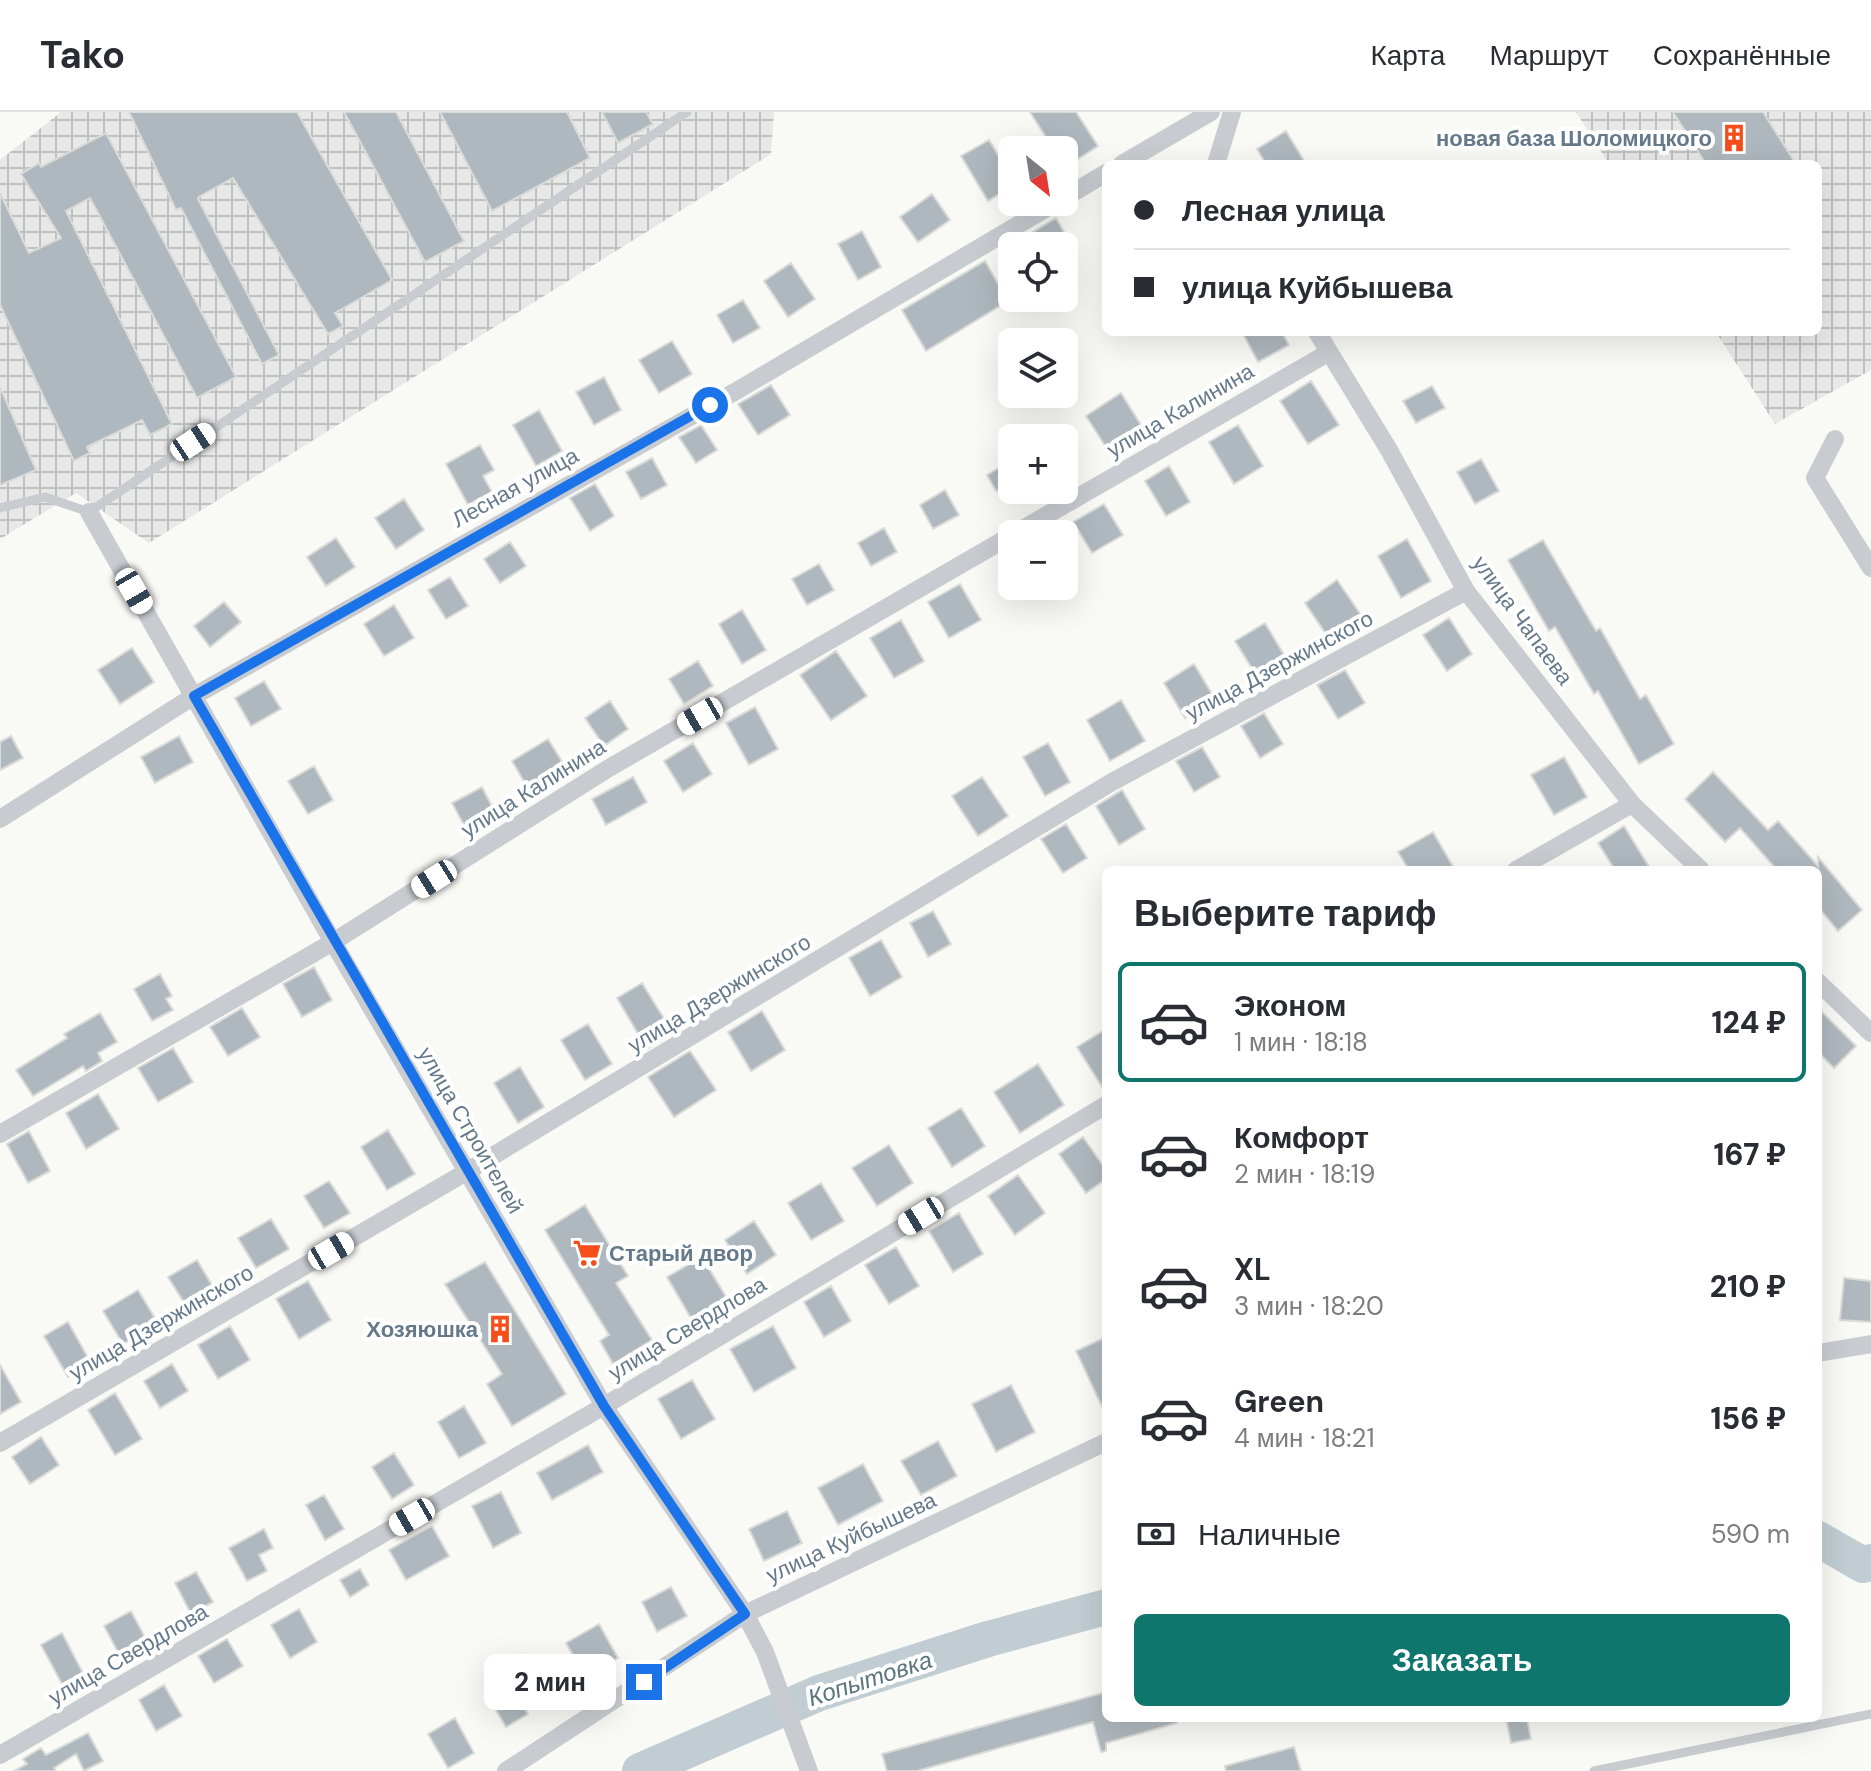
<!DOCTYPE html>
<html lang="ru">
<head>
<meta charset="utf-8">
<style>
	:root { --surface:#fff; --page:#f7f7f7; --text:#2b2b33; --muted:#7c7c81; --line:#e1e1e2; --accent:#0f766e }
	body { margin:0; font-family:"DM Sans",sans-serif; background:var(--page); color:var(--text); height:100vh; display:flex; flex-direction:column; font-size:30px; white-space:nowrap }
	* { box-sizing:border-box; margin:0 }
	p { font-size:26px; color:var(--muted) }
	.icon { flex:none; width:44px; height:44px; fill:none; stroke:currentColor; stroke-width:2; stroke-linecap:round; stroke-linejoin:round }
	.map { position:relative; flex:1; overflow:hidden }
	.panel { position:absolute; left:1102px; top:754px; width:720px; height:856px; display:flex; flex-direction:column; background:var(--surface); border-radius:12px; box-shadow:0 8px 32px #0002 }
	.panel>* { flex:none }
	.guide { position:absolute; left:1102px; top:48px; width:720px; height:176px; border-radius:12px; box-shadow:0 8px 32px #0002; display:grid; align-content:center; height:176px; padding:0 32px; background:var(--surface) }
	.needle { width:52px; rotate:150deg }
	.tools { position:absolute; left:998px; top:24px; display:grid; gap:16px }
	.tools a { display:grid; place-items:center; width:80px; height:80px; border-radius:12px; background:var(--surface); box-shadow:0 8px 32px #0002; font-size:40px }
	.end { position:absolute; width:36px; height:36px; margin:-18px; border:10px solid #1a73e8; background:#fff; box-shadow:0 0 0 4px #fff }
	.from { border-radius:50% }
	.bubble { position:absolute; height:56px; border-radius:12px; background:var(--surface); box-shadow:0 8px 32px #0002; font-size:26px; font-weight:800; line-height:56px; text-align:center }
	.car { position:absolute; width:24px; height:48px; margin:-24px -12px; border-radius:10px; box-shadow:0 0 6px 2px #0007; background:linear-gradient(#fff 24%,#345 0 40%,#fff 0 76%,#345 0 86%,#fff 0) }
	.guide b { display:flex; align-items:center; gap:28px; height:76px; font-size:30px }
	.guide b+b { border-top:2px solid var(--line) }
	.guide i { width:20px; height:20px; background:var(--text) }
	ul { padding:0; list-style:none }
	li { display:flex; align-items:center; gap:24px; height:120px; margin:0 16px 12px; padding:0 16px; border:4px solid transparent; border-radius:12px }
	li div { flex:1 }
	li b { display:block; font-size:30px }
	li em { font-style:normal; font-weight:800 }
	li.selected { border-color:var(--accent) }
	li>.icon { width:72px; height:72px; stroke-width:1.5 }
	h2 { padding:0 32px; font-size:36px; line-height:96px }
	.pay { display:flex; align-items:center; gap:20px; height:88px; padding:0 32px; font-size:30px }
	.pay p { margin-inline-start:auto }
	.cta { display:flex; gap:16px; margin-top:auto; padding:16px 32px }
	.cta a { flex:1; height:92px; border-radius:12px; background:var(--accent); color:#fff; font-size:32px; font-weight:800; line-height:92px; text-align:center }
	header { display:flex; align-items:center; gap:48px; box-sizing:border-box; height:112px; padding:0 40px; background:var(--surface); border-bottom:2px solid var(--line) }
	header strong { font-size:38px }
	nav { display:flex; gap:44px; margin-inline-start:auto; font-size:28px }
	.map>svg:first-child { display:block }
	.industrial { fill:url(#industrial-grid) }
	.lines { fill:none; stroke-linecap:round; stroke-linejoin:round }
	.river { stroke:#c1cdd2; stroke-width:36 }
	.building { fill:#afb8be; stroke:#dadbd8; stroke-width:2 }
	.service { stroke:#c8ccd0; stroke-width:9 }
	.minor { stroke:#c8ccd0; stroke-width:18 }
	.route { stroke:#1a73e8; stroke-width:10 }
	.labels { text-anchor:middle; stroke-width:8; stroke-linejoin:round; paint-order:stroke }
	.poi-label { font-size:22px; font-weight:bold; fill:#65798a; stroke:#fff; text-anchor:end }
	.street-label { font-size:22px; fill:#65798a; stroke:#fff }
	.water-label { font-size:24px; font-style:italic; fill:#5b757e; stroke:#fff }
</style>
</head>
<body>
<header>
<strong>Tako</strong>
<nav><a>Карта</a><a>Маршрут</a><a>Сохранённые</a></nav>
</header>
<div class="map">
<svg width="1871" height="1659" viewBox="0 0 1871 1659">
	<defs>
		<pattern id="industrial-grid" width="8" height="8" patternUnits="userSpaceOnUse" patternTransform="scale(2)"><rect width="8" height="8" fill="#e7e8e7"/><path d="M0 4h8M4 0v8" fill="none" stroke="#bfc1c1"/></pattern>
	</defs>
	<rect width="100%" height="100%" fill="#f9f9f6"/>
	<path class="industrial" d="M 61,0 L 774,0 L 771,42 L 149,431 L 76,381 L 0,427 L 0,48 Z
		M 1576,0 L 1871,0 L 1871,258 L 1775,312 L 1716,220 L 1818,220 L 1818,52 L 1609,52 Z"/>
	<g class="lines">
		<path class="river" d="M 1818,1427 L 1863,1453 L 1871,1450
			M 640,1659 L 819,1581 L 988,1527 L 1106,1495"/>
	</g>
	<path class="building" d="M 129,0 L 297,0 L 392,168 L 335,201 L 343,214 L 328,222 L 233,66 L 199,85 L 198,87 L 279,243 L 262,252 L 181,96 L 176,98 Z
		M 344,0 L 396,0 L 464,129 L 425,150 Z
		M 440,0 L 567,0 L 590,46 L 492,99 Z
		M 602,0 L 646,0 L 653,12 L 618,31 Z
		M 1030,0 L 1076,0 L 1098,34 L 1064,56 L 1064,38 L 1054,38 Z
		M 1673,0 L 1763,0 L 1796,52 L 1706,52 Z
		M 1286,19 L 1306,52 L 1266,52 L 1257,37 Z
		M 106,21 L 236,265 L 197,286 L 90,86 L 66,99 L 172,312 L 150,323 L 142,308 L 87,335 L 90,341 L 74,349 L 0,193 L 0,81 L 29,141 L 61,126 L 21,62 L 39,51 L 41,55 Z
		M 989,28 L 1012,66 L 1012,74 L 988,89 L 961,44 Z
		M 932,82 L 950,108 L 918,130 L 900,105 Z
		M 1056,106 L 1072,134 L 1010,134 Z
		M 862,119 L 881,155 L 858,168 L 838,132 Z
		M 985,149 L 1008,189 L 926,239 L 902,198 Z
		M 791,151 L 815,187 L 788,205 L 764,169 Z
		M 743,188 L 760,216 L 733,231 L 717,203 Z
		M 1242,220 L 1282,220 L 1289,233 L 1258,250 Z
		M 672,229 L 692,262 L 659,281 L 639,248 Z
		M 604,265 L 621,298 L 594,313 L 576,280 Z
		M 1311,269 L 1339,313 L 1308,332 L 1280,289 Z
		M 771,273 L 790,303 L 758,323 L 738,292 Z
		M 1432,274 L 1445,296 L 1416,311 L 1403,289 Z
		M 0,275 L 36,358 L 0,373 Z
		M 1121,281 L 1146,321 L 1111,343 L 1086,304 Z
		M 539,298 L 562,339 L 536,354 L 513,313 Z
		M 701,313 L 717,338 L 696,351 L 679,325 Z
		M 1238,313 L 1263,354 L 1234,372 L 1209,330 Z
		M 480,333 L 494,358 L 483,364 L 492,380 L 468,393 L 446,352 Z
		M 652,346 L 667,373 L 641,387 L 626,360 Z
		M 1481,347 L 1499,379 L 1475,392 L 1457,360 Z
		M 1012,348 L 1012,370 L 996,379 L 987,363 Z
		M 1169,354 L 1190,390 L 1166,404 L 1145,369 Z
		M 595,372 L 614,404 L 590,419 L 570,386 Z
		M 945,378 L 959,403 L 933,417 L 920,393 Z
		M 404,387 L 424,418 L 396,437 L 375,406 Z
		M 1104,392 L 1123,423 L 1092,441 L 1073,410 Z
		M 884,416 L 897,440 L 871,454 L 858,431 Z
		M 336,426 L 355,455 L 326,474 L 307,445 Z
		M 1407,427 L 1431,469 L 1401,486 L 1378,444 Z
		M 1543,428 L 1596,519 L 1600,516 L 1640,587 L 1646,583 L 1674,632 L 1639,652 L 1598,579 L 1594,582 L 1555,515 L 1549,519 L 1508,448 Z
		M 510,430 L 526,454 L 500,471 L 484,447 Z
		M 819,452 L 834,478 L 807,493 L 792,467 Z
		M 450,465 L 468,494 L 446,507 L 428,478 Z
		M 1337,468 L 1361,503 L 1328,525 L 1305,491 Z
		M 960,472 L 981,508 L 949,526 L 928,490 Z
		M 224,490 L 241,510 L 210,535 L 194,514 Z
		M 394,493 L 414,526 L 384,544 L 364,512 Z
		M 742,498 L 766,538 L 742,552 L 719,512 Z
		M 1449,506 L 1472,542 L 1447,559 L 1423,523 Z
		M 901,508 L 924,549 L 894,566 L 870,526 Z
		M 1265,511 L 1287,548 L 1258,566 L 1235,529 Z
		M 132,536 L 154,570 L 120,592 L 98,558 Z
		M 836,539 L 867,584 L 831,608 L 800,563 Z
		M 698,549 L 713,574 L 684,592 L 669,567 Z
		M 1194,552 L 1215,587 L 1185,606 L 1164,571 Z
		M 1345,558 L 1365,591 L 1338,607 L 1317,573 Z
		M 264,569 L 281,597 L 251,614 L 235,586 Z
		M 1121,588 L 1145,629 L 1110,649 L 1087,608 Z
		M 610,589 L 628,617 L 604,634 L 585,606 Z
		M 755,595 L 778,637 L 749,653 L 726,611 Z
		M 1264,601 L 1283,632 L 1260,646 L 1241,614 Z
		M 11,624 L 23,646 L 0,658 L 0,630 Z
		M 179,624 L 193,650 L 155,671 L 141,645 Z
		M 548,627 L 566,656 L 529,678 L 512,649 Z
		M 693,631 L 712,662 L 683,680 L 664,649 Z
		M 1048,631 L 1070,670 L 1045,684 L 1023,645 Z
		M 1202,635 L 1220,665 L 1194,680 L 1176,649 Z
		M 1564,645 L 1587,685 L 1554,703 L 1531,663 Z
		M 314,654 L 333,688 L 308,702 L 288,669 Z
		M 1713,660 L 1768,718 L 1778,709 L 1818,754 L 1818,745 L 1862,798 L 1838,819 L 1818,795 L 1818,758 L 1777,758 L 1740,716 L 1725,730 L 1685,687 Z
		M 633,665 L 647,690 L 606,713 L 592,687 Z
		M 982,665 L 1008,704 L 978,724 L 952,684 Z
		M 482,675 L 498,706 L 467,719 L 452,691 Z
		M 1122,678 L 1145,717 L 1119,733 L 1096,694 Z
		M 1066,712 L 1087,746 L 1063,761 L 1041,727 Z
		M 1624,714 L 1651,758 L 1615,758 L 1598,731 Z
		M 1433,720 L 1455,758 L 1409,758 L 1398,740 Z
		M 933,799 L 951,832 L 928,845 L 910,811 Z
		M 881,828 L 902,865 L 870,884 L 849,846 Z
		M 314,855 L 332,888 L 302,905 L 283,872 Z
		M 160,862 L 172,884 L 166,887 L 173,898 L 152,909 L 134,877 Z
		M 642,871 L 673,921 L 647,937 L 617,886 Z
		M 242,896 L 260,925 L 228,944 L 210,915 Z
		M 1818,896 L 1856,934 L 1834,956 L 1818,940 Z
		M 762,899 L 785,938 L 751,959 L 728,920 Z
		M 100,901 L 117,930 L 98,941 L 102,949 L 86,959 L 83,954 L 33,984 L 16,958 L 67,926 L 64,922 Z
		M 588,912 L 612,952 L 585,968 L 561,928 Z
		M 1106,917 L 1106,981 L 1077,935 Z
		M 173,936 L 193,970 L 158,990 L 138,956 Z
		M 690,939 L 716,978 L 674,1005 L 648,965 Z
		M 1038,952 L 1064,993 L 1020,1021 L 994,980 Z
		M 520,955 L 544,995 L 518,1011 L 494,971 Z
		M 98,982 L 119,1017 L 86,1037 L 66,1001 Z
		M 961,996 L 985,1034 L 952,1055 L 928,1016 Z
		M 388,1018 L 415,1062 L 387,1078 L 361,1035 Z
		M 29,1019 L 50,1059 L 28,1071 L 7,1032 Z
		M 1083,1025 L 1106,1058 L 1106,1067 L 1086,1081 L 1059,1042 Z
		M 889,1033 L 913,1071 L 877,1094 L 852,1056 Z
		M 1018,1063 L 1045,1101 L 1015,1123 L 988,1084 Z
		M 329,1069 L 350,1101 L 324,1116 L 304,1084 Z
		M 821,1071 L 844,1109 L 811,1128 L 788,1091 Z
		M 585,1093 L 628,1164 L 616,1171 L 652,1228 L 613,1252 L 600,1229 L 609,1223 L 545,1118 Z
		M 959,1101 L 983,1142 L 953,1160 L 929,1119 Z
		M 271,1107 L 289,1137 L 256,1156 L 238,1126 Z
		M 754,1109 L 776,1143 L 747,1162 L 725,1128 Z
		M 896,1135 L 919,1174 L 889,1192 L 865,1153 Z
		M 702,1145 L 728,1188 L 692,1208 L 667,1165 Z
		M 197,1148 L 216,1180 L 188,1197 L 168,1165 Z
		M 485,1150 L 566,1282 L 512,1314 L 487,1272 L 502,1262 L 445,1172 Z
		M 1844,1166 L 1871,1169 L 1871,1210 L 1840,1208 Z
		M 308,1169 L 331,1208 L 299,1227 L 276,1187 Z
		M 831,1174 L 851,1209 L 824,1225 L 804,1190 Z
		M 138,1178 L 158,1211 L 123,1232 L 103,1199 Z
		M 68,1210 L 91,1251 L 68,1265 L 44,1224 Z
		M 230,1214 L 250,1248 L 218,1267 L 198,1233 Z
		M 773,1214 L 796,1256 L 754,1280 L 730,1237 Z
		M 1106,1225 L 1106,1303 L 1076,1239 Z
		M 172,1252 L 188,1279 L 160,1296 L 144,1269 Z
		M 0,1253 L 21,1290 L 0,1302 Z
		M 692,1268 L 715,1307 L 681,1327 L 658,1287 Z
		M 1011,1273 L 1035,1320 L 996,1340 L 972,1292 Z
		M 115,1281 L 142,1327 L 115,1343 L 88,1298 Z
		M 464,1294 L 486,1331 L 459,1346 L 438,1310 Z
		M 41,1325 L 59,1353 L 30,1372 L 12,1345 Z
		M 938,1329 L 957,1364 L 921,1383 L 901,1349 Z
		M 588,1333 L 603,1360 L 552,1388 L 537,1361 Z
		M 394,1341 L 414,1373 L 392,1387 L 372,1355 Z
		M 863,1352 L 883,1389 L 838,1413 L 818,1376 Z
		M 501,1380 L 521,1421 L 493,1436 L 472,1394 Z
		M 324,1383 L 344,1417 L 325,1428 L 306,1393 Z
		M 787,1399 L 802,1431 L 764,1449 L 749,1417 Z
		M 432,1414 L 449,1444 L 406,1468 L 389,1438 Z
		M 264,1417 L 273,1436 L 259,1443 L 267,1459 L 247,1469 L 229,1436 Z
		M 360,1457 L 369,1473 L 350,1485 L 340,1468 Z
		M 196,1460 L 213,1490 L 191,1502 L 175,1471 Z
		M 671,1475 L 687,1504 L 657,1520 L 642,1490 Z
		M 299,1497 L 317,1530 L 290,1546 L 271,1513 Z
		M 131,1499 L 147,1529 L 120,1544 L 104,1514 Z
		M 599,1512 L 618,1546 L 586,1565 L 566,1531 Z
		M 62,1521 L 84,1563 L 63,1574 L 41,1533 Z
		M 227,1527 L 243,1554 L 214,1571 L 198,1544 Z
		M 510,1570 L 528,1602 L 506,1615 L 487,1583 Z
		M 164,1573 L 182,1604 L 156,1619 L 139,1588 Z
		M 1106,1580 L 1106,1606 L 1176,1606 L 1177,1611 L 1106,1631 L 1106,1639 L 1101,1640 L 1093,1610 L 917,1659 L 887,1659 L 882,1642 Z
		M 455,1606 L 474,1641 L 448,1656 L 428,1622 Z
		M 1506,1606 L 1527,1606 L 1531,1627 L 1511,1631 Z
		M 88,1621 L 103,1649 L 84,1659 L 76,1642 L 54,1656 L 56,1659 L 14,1659 L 27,1652 L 23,1647 L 41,1636 L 46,1643 Z
		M 1294,1635 L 1301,1659 L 1226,1659 L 1225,1654 Z"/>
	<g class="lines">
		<path class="service" d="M 0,396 L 45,385 L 89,400 L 687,0
			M 1594,1659 L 1871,1602"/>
		<path class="minor" d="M 1122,52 L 1211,0
			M 1216,52 L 1232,0
			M 1064,86 L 1106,61
			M 1317,220 L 1389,338 L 1466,479 L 1632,692 L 1701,758
			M 1835,327 L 1815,366 L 1871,456
			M 89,400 L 333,830 L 604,1294 L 745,1502 L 765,1540 L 809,1659
			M 1014,422 L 1328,241
			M 0,707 L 194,584 L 738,278 L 1057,90
			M 1516,758 L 1632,692
			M 1818,870 L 1871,921
			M 0,1022 L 333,830 L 609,656 L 1012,423
			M 1818,1241 L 1871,1232
			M 0,1331 L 468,1059 L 1112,670 L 1466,479
			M 0,1643 L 604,1294 L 1106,993
			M 506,1659 L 745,1502 L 1106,1330"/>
	</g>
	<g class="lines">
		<path class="route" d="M 644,1570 L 745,1502 L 604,1294 L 194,584 L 710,293"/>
	</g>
	<defs>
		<symbol id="building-bare" viewBox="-9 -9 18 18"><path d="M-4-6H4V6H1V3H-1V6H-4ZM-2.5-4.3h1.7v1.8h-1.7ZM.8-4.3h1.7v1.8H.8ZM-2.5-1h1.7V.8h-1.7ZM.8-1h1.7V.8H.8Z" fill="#f54e1a" stroke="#fff" stroke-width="2.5" paint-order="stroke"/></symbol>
		<symbol id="supermarket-bare" viewBox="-9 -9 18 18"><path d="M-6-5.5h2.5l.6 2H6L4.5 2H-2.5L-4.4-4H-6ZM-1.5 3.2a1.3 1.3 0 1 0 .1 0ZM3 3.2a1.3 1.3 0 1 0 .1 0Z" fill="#f54e1a" stroke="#fff" stroke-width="2.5" paint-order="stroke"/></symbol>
	</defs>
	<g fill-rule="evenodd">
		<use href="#building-bare" x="1714" y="6" width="40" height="40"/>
		<use href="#supermarket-bare" x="567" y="1121" width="40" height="40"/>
		<use href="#building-bare" x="480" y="1197" width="40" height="40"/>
	</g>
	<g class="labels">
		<g class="poi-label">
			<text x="1712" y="34">новая база Шоломицкого</text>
			<text x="609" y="1149" text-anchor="start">Старый двор</text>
			<text x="478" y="1225">Хозяюшка</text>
		</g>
		<g class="street-label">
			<text transform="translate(1180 298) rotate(-30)" y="8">улица Калинина</text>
			<text transform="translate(515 375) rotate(-29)" y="8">Лесная улица</text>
			<text transform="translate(1523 508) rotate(54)" y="8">улица Чапаева</text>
			<text transform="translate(1279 553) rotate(-28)" y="8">улица Дзержинского</text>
			<text transform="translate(533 676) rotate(-32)" y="8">улица Калинина</text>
			<text transform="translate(719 881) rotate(-31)" y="8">улица Дзержинского</text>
			<text transform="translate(471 1018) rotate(60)" y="8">улица Строителей</text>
			<text transform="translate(161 1210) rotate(-30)" y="8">улица Дзержинского</text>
			<text transform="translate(687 1216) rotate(-31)" y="8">улица Свердлова</text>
			<text transform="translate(851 1425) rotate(-25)" y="8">улица Куйбышева</text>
			<text transform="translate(128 1542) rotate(-30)" y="8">улица Свердлова</text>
		</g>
		<g class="water-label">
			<text transform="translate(870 1567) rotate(-18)" y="8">Копытовка</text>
		</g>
	</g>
</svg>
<div class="tools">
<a><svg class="needle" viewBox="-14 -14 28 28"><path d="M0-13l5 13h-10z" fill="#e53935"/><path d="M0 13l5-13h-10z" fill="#7c7c81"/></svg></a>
<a><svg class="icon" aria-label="locate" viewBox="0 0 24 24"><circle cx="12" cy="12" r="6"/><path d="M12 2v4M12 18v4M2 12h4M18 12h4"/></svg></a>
<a><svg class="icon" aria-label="layers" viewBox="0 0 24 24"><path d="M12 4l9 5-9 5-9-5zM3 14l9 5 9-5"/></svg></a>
<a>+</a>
<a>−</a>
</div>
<i class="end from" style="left:710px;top:293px"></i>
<i class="end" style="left:644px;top:1570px"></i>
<div class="bubble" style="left:484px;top:1542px;width:132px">2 мин</div>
<i class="car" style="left:193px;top:330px;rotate:57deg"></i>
<i class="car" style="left:134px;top:479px;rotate:150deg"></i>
<i class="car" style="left:700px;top:604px;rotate:240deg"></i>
<i class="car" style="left:434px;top:767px;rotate:238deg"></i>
<i class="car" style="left:921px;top:1104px;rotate:239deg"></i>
<i class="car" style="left:331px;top:1139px;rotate:60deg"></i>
<i class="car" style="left:412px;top:1405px;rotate:240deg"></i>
<div class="guide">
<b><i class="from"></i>Лесная улица</b>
<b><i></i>улица Куйбышева</b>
</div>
<section class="panel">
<h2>Выберите тариф</h2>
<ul>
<li class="selected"><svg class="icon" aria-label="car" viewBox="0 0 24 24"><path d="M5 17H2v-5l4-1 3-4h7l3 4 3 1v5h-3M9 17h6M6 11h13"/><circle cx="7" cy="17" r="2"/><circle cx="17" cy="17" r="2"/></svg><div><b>Эконом</b><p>1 мин · 18:18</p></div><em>124 ₽</em></li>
<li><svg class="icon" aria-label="car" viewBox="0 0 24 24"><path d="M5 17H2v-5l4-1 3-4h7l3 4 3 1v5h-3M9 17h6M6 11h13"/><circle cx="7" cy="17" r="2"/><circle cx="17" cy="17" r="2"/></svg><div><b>Комфорт</b><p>2 мин · 18:19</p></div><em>167 ₽</em></li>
<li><svg class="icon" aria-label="car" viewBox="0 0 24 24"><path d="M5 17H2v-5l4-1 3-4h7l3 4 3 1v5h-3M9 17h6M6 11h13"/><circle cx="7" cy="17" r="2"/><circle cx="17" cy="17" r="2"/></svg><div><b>XL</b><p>3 мин · 18:20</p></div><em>210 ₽</em></li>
<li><svg class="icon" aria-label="car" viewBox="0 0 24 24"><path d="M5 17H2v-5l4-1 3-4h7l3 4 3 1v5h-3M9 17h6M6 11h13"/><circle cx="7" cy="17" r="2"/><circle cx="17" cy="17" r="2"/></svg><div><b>Green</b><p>4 мин · 18:21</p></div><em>156 ₽</em></li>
</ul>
<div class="pay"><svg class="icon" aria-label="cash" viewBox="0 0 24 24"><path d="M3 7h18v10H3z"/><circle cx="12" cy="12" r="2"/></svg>Наличные<p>590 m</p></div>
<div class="cta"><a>Заказать</a></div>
</section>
</div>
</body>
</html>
